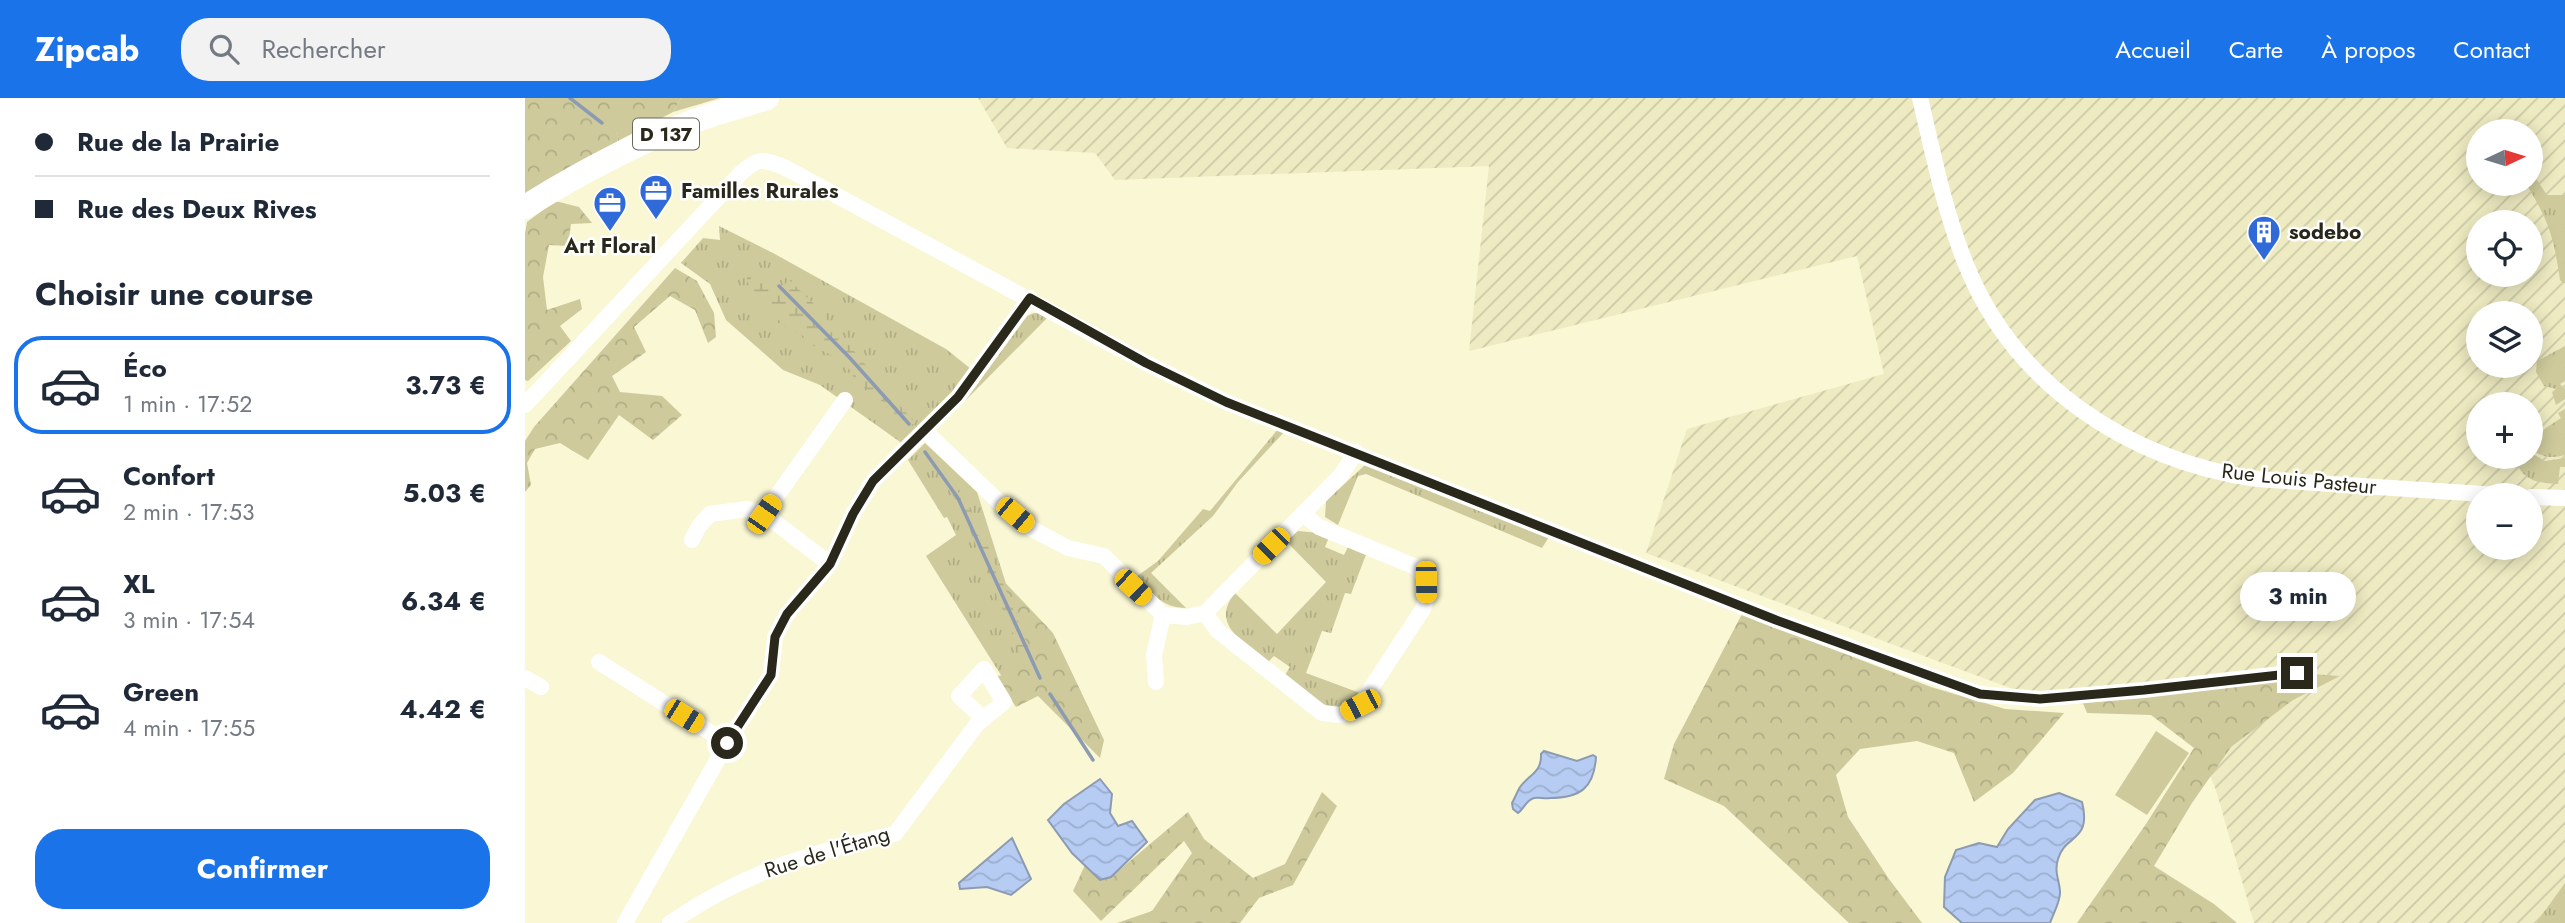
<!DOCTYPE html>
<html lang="fr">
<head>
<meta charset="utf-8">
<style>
	:root { --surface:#fff; --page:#f2f2f3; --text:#1f2937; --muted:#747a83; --line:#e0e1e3; --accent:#1a73e8 }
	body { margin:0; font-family:Jost,sans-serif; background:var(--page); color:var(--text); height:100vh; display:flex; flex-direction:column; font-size:26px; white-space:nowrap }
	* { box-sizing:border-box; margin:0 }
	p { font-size:23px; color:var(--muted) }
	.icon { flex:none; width:38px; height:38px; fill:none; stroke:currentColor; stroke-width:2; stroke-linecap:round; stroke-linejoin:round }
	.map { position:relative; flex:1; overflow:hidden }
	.drawer { display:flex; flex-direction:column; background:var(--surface); width:525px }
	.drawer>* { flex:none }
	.banner { display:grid; align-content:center; height:154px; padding:0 35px; background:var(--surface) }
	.needle { width:46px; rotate:86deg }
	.fabs { position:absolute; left:1941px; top:21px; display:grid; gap:14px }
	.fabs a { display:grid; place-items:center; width:77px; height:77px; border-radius:50%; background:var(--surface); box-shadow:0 4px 18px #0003; font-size:35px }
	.end { position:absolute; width:32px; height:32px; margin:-16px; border:9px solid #29281b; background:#fff; box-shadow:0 0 0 4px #fff }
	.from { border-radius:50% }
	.bubble { position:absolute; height:49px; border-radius:24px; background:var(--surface); box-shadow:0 4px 18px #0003; font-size:23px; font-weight:700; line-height:49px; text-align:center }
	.car { position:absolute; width:21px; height:42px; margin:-21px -10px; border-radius:9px; box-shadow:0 0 5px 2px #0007; background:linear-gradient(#f5c518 24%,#345 0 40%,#f5c518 0 76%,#345 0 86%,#f5c518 0) }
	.banner b { display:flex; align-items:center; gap:24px; height:66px; font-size:26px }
	.banner b+b { border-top:2px solid var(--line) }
	.banner i { width:18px; height:18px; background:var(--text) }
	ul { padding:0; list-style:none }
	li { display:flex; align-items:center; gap:21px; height:98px; margin:0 14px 10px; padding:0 21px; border:4px solid transparent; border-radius:28px }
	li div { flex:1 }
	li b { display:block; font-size:26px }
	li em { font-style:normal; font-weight:700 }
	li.active { border-color:var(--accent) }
	li>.icon { width:63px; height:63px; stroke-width:1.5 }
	h2 { padding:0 35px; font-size:32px; line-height:84px }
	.action { display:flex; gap:14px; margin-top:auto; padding:14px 35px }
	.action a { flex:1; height:80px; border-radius:28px; background:var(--accent); color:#fff; font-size:28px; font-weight:700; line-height:80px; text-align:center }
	header { display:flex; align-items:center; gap:42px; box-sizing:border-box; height:98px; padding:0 35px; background:var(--accent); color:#fff }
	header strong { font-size:33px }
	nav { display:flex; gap:38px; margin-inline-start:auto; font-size:24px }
	.search { width:490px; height:63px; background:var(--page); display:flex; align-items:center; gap:18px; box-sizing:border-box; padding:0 24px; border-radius:28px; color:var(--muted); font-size:26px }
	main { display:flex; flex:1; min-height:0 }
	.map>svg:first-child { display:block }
	.industrial { fill:url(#industrial-furrows); fill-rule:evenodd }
	.grass { fill:url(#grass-tufts) }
	.forest { fill:url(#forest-crowns) }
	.wetland { fill:url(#wetland-marsh) }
	.pitch { fill:#ceca9c }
	.water { fill:url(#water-waves); stroke:#8c9bb2; stroke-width:2 }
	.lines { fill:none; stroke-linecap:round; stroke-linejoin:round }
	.stream { stroke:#8c9bb2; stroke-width:3.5 }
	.street { stroke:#fff; stroke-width:16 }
	.primary { stroke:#fff; stroke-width:24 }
	.route { stroke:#29281b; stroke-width:9 }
	.labels { text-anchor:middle; stroke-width:5; stroke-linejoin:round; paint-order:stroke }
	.shield { fill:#fff; stroke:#69685f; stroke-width:2 }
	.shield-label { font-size:19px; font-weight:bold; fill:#29281b }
	.poi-label { font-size:21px; font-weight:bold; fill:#29281b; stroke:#fff; text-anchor:start }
	.street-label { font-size:21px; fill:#29281b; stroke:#fff }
</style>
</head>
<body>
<header>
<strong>Zipcab</strong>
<div class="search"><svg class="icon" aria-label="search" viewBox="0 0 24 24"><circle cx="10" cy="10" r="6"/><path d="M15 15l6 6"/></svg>Rechercher</div>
<nav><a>Accueil</a><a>Carte</a><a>À propos</a><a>Contact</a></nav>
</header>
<main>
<section class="drawer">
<div class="banner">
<b><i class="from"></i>Rue de la Prairie</b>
<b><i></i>Rue des Deux Rives</b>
</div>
<h2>Choisir une course</h2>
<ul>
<li class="active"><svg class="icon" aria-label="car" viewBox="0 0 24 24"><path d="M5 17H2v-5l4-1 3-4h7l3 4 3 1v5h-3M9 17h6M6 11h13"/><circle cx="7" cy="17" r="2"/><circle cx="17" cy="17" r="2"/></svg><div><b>Éco</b><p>1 min · 17:52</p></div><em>3.73 €</em></li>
<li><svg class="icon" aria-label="car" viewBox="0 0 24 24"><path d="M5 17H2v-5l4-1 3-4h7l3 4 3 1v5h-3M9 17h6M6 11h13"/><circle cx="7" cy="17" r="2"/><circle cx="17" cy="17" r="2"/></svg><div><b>Confort</b><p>2 min · 17:53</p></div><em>5.03 €</em></li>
<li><svg class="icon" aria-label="car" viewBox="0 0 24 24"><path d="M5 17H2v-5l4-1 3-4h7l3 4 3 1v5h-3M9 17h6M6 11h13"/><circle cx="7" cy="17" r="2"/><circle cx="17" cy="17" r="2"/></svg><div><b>XL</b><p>3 min · 17:54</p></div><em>6.34 €</em></li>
<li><svg class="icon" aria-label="car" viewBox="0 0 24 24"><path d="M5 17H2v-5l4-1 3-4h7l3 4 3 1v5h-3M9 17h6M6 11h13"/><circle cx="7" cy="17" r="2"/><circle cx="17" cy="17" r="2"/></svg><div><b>Green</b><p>4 min · 17:55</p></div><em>4.42 €</em></li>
</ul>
<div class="action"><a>Confirmer</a></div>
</section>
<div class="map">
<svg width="2040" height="825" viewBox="0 0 2040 825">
	<defs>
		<pattern id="industrial-furrows" width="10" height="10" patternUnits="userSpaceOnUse" patternTransform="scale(1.75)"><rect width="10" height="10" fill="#eeebc2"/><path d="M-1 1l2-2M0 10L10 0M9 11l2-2" fill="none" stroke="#cccaa6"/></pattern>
		<pattern id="grass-tufts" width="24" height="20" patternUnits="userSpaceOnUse" patternTransform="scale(1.75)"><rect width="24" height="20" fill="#ceca9c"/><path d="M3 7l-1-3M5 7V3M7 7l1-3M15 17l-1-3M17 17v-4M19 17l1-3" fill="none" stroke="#b1ae86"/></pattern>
		<pattern id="forest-crowns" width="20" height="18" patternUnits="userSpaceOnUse" patternTransform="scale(1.75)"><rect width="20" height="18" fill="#ceca9c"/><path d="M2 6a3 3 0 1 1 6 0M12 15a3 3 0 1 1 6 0" fill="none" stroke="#b1ae86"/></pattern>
		<pattern id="wetland-marsh" width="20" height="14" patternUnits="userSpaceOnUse" patternTransform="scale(1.75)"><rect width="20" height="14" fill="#ceca9c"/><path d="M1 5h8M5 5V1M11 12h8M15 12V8" fill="none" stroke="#b1ae86"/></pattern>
		<pattern id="water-waves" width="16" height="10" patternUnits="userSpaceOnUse" patternTransform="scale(1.75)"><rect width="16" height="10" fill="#b6ccf3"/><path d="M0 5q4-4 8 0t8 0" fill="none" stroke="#9cafd0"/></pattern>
	</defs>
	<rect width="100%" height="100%" fill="#f9f7d4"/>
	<path class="industrial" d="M 453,0 L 2040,0 L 2040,825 L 1729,825 L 1691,692 L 1661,620 L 1515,601 L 1121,455 L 1162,331 L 1359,276 L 1332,158 L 944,253 L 964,68 L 590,82 L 570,55 L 482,50 ZM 1953,33 L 2006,33 L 2006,86 L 1953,86 ZM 1953,124 L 2006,124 L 2006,177 L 1953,177 ZM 1953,215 L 2006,215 L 2006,268 L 1953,268 ZM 1953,306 L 2006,306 L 2006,359 L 1953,359 ZM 1953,397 L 2006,397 L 2006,450 L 1953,450 Z"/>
	<path class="grass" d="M 156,0 L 195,0 L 148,14 L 93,43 L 87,14 L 148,14 Z
		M 2006,73 L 2022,97 L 2040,97 L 2040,185 L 2038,185 L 2035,182 C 2029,140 2024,123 2001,86 L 2006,86 Z
		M 194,128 L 248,155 L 421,251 L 446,271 L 429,296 L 378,346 L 295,287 L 258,272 L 201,222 L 185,186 L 156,165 L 178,140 L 195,142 Z
		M 509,215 L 515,215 L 522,220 L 440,303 L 502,218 Z
		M 2040,248 L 2040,283 L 2035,286 L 2040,291 L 2040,301 L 2031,307 L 2027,294 L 2031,291 L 2019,288 L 2011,274 L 2012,263 Z
		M 2040,311 L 2040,357 C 2027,361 2016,359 2006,351 L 2006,324 L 2009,328 L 2013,325 L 2018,332 L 2036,320 L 2033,315 Z
		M 753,331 L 760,333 L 713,384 L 688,418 L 626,475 L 661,510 C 637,510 627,495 611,479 L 633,463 L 678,411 L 685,413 Z
		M 400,345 L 452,394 L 506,565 L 491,580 L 479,582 L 401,458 L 431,437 L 422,419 L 419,420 L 383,362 Z
		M 2006,355 L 2020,363 L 2040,360 L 2040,369 L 2035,369 L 2033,386 C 2010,385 1997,382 1989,359 L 2006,359 Z
		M 841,366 L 1024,439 L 1017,450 L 841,376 L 833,378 L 813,427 L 800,419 L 801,403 Z
		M 773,433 L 794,435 L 804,439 L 800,449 L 819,457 L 824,447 L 842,454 L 826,496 L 820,495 L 806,535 L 797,533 L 781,575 L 835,595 C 810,628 782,595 760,577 L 765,569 L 749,558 L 743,564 C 720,545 684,527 710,495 L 752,536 L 801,484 L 761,443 Z
		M 2040,785 L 2040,825 L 2011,825 Z"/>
	<path class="forest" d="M 0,0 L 156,0 L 148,14 L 88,14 L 93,43 L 0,100 Z
		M 30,103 L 54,109 L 67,125 L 46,126 L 43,148 L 24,147 L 18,179 L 22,212 L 55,201 L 57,211 L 35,228 L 46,243 L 3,283 L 0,282 L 0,135 L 2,124 Z
		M 150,170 L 172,183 L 189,215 L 191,239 L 183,245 L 170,212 L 145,198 L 109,229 L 121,254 L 87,278 L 95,294 L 137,298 L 157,317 L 128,342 L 94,317 L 63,362 L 35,345 L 10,351 L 2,365 L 6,387 L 0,394 L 0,343 L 9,329 Z
		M 471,475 L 528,535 L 579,642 L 575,660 L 513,598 L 491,609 L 471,578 L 491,576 L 502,566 Z
		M 1217,516 L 1406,589 L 1480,611 L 1539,615 L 1488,675 L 1449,704 L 1429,655 L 1392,643 L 1335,651 L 1311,677 L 1323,719 L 1364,781 L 1397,825 L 1324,825 L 1199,708 L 1139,681 L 1149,646 Z
		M 1729,572 L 1815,578 L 1768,602 L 1706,649 L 1667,705 L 1629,768 L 1689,806 L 1712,825 L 1552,825 L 1621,726 L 1669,650 L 1626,617 L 1562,615 L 1553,593 Z
		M 797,694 L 812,708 L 768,787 L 734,800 L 715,825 L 592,825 L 627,813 L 667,755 L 659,743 L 576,823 L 548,793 L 560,767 L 575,782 L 586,779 L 663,714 L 679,741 L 728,780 L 760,766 Z"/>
	<path class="wetland" d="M 228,173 L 244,191 L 251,196 L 264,182 L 289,206 L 390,325 L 382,334 L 354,300 L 333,284 L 311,259 L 291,250 L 278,238 L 248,222 L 231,203 L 222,182 L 222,175 Z
		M 419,375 L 442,406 L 462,446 L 515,577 L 512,581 L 498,562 L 435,408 L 415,379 Z"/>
	<path class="pitch" d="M 1631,633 L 1664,655 L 1622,717 L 1590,697 Z"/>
	<path class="water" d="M 1019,653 L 1052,663 L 1068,657 L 1071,659 C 1069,690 1055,700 1025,700 C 1020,701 1014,699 1009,700 C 1001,702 999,711 993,715 L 988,711 L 987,705 C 990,700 992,694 995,689 C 1005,676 1017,674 1016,656 Z
		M 575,681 L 587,696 L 585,715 L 593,728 L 607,723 L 622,744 L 586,779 L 575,782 L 547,755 L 523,722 L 539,706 Z
		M 1534,695 L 1557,704 C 1567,744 1540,736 1533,761 C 1529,774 1534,781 1535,793 C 1536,803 1528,816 1525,825 L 1437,825 L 1419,809 L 1420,779 L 1431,752 L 1454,745 L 1472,749 L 1483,731 L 1510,702 Z
		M 487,740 L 506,781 L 486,797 L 462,789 L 435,791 L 434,785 Z"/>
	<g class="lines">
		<path class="stream" d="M 45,0 L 77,25
			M 254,188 L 324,259 L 384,326
			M 400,354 L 433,400 L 515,580
			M 525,596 L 568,662"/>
		<path class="street" d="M 1395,0 C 1408,55 1419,111 1440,164 C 1488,287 1605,363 1732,381 L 1974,397
			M 0,307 L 216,75 C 234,59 237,61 259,69 L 621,265 L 701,304 L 1251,522 L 1455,596 L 1515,601 L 1619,592 L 1772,574
			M 400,333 L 473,403 L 507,431 L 543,450 L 579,458 L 638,517 L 662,519 L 680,515 L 816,377 L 831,354
			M 2006,399 L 2040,400
			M 239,416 L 320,302
			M 167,442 L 174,428 L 185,416 L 222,411 L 239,416 L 305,466
			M 680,515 L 693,533 L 797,615 L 815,617 L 835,607 L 898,511 C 903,495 904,482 891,469 L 794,429 L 778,416
			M 74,564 L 202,645
			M 0,580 L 16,589
			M 631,584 L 629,557 L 638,517
			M 100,825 L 202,645 L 246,577 L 250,539 L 262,516 L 305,466 L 328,416 L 348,383 L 433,299 L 505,200
			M 145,825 C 218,775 285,754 370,736 L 452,626 L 479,604 L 459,571 L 434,598 L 459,621"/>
		<path class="primary" d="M 0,109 C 53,76 111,45 169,23 C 193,14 218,8 242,0"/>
	</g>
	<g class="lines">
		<path class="route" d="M 202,645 L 246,577 L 250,539 L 262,516 L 305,466 L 328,416 L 348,383 L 433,299 L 505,200 L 621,265 L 701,304 L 1251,522 L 1455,596 L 1515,601 L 1619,592 L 1772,575"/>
	</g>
	<defs>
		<symbol id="office-pin" viewBox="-11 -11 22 30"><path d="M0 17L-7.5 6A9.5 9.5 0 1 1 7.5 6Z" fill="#306ad8" stroke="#fff"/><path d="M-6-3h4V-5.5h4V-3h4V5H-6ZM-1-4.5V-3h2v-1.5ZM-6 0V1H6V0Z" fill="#fff"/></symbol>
		<symbol id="building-pin" viewBox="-11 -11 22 30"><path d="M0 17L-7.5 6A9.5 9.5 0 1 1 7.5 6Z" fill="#306ad8" stroke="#fff"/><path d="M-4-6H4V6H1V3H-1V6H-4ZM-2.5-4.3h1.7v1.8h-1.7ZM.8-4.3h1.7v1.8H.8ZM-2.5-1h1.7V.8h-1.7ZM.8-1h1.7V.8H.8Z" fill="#fff"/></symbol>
	</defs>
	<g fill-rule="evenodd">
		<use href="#office-pin" x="112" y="74" width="38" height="52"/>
		<use href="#office-pin" x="66" y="86" width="38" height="52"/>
		<use href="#building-pin" x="1720" y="115" width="38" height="52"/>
	</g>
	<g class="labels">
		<rect class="shield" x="108" y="20.5" width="66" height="31" rx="5"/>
		<g class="shield-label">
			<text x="141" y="43">D 137</text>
		</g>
		<g class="poi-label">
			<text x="156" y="100">Familles Rurales</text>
			<text x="1764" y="141">sodebo</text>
			<text x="85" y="155" text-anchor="middle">Art Floral</text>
		</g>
		<g class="street-label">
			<text transform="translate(1774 381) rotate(6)" y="7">Rue Louis Pasteur</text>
			<text transform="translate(302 754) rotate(-17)" y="7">Rue de l'Étang</text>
		</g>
	</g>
</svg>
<div class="fabs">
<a><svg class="needle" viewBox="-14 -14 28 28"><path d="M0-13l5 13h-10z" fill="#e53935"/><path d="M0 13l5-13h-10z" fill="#747a83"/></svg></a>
<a><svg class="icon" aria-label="locate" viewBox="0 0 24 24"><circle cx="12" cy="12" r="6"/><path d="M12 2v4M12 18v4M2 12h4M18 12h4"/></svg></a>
<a><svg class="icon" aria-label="layers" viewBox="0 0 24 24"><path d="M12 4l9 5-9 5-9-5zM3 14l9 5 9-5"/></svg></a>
<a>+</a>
<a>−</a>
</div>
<i class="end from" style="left:202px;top:645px"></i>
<i class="end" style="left:1772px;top:575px"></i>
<div class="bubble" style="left:1715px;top:474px;width:116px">3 min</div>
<i class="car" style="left:239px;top:416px;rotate:35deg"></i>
<i class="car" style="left:490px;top:417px;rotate:130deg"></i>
<i class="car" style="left:746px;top:448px;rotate:225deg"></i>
<i class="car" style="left:901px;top:484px;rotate:179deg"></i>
<i class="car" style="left:608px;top:489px;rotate:133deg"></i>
<i class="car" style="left:835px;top:607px;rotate:243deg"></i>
<i class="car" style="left:159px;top:618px;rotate:122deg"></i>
</div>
</main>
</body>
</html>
